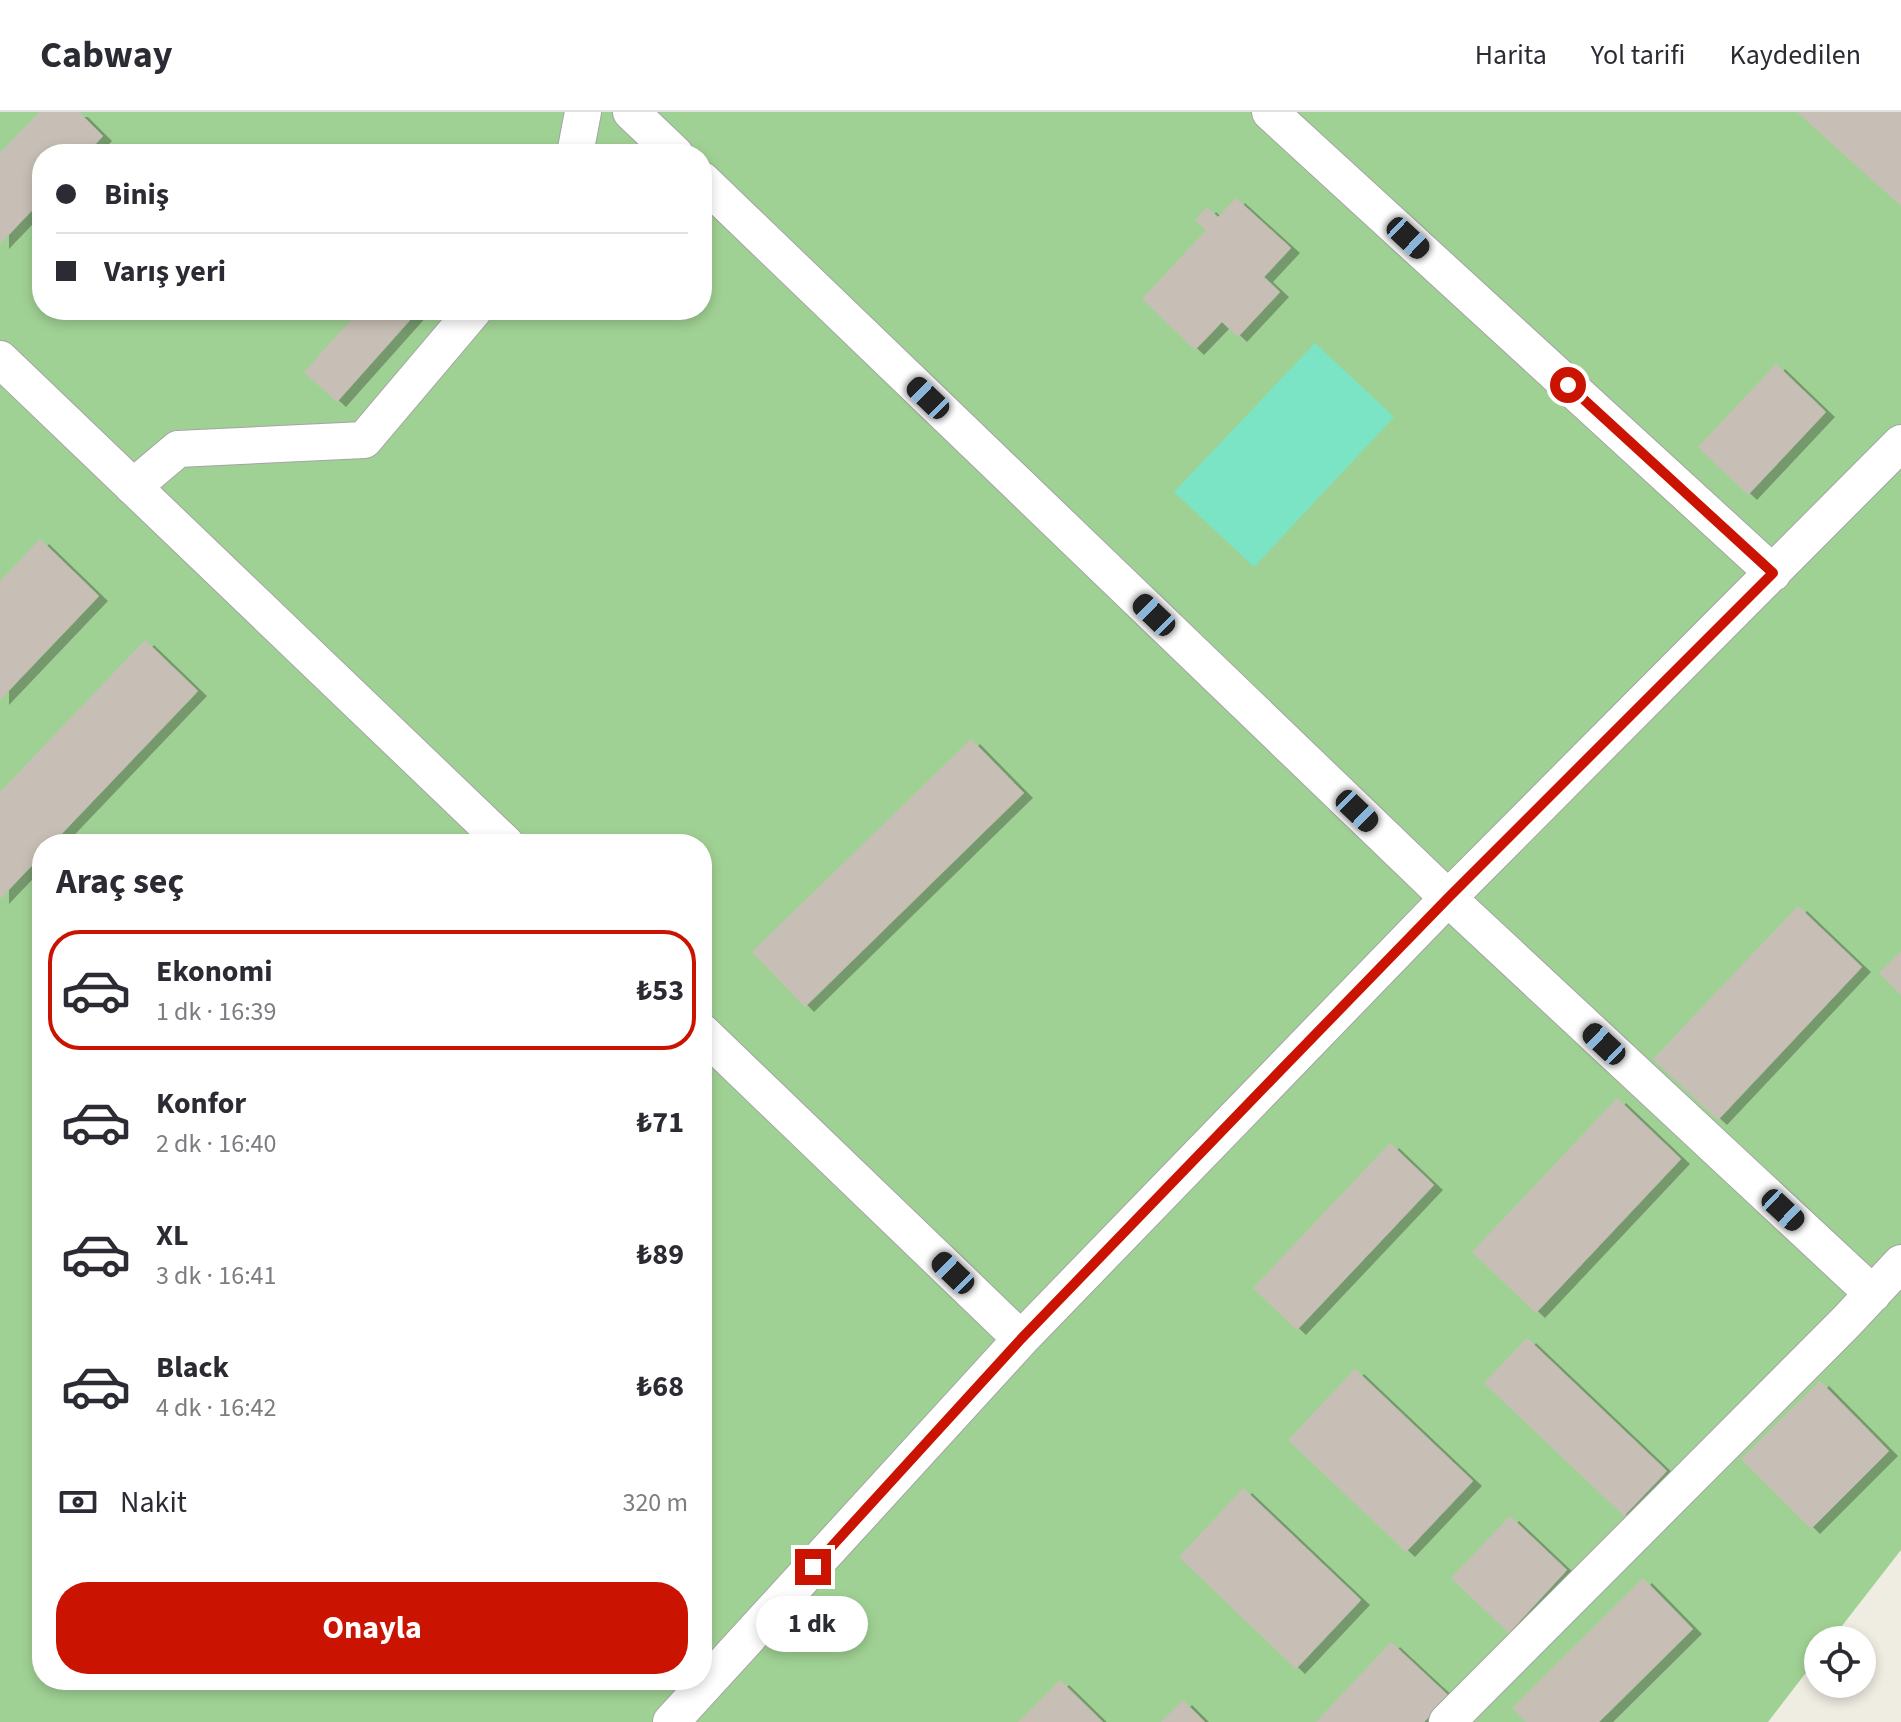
<!DOCTYPE html>
<html lang="tr">
<head>
<meta charset="utf-8">
<style>
	:root { --surface:#fff; --page:#f7f7f7; --text:#2b2b33; --muted:#7c7c81; --line:#e1e1e2; --accent:#ca1300 }
	body { margin:0; font-family:"Source Sans 3",sans-serif; background:var(--page); color:var(--text); height:100vh; display:flex; flex-direction:column; font-size:30px; white-space:nowrap }
	* { box-sizing:border-box; margin:0 }
	p { font-size:26px; color:var(--muted) }
	.icon { flex:none; width:44px; height:44px; fill:none; stroke:currentColor; stroke-width:2; stroke-linecap:round; stroke-linejoin:round }
	.map { position:relative; flex:1; overflow:hidden }
	.drawer { position:absolute; left:32px; top:722px; width:680px; height:856px; display:flex; flex-direction:column; background:var(--surface); border-radius:32px; box-shadow:0 4px 12px #0003 }
	.drawer>* { flex:none }
	.hud { position:absolute; left:32px; top:32px; width:680px; height:176px; border-radius:32px; box-shadow:0 4px 12px #0003; display:grid; align-content:center; height:176px; padding:0 24px; background:var(--surface) }
	.tools { position:absolute; left:1804px; top:1514px; display:grid; gap:16px }
	.tools a { display:grid; place-items:center; width:72px; height:72px; border-radius:50%; background:var(--surface); box-shadow:0 4px 12px #0003; font-size:40px }
	.end { position:absolute; width:36px; height:36px; margin:-18px; border:10px solid #ca1300; background:#fff; box-shadow:0 0 0 4px #fff }
	.from { border-radius:50% }
	.bubble { position:absolute; height:56px; border-radius:28px; background:var(--surface); box-shadow:0 4px 12px #0003; font-size:26px; font-weight:700; line-height:56px; text-align:center }
	.car { position:absolute; width:24px; height:48px; margin:-24px -12px; border-radius:10px; box-shadow:0 0 6px 2px #0007; background:linear-gradient(#222 24%,#8ab4d8 0 40%,#222 0 76%,#8ab4d8 0 86%,#222 0) }
	.hud b { display:flex; align-items:center; gap:28px; height:76px; font-size:30px }
	.hud b+b { border-top:2px solid var(--line) }
	.hud i { width:20px; height:20px; background:var(--text) }
	ul { padding:0; list-style:none }
	li { display:flex; align-items:center; gap:24px; height:120px; margin:0 16px 12px; padding:0 8px; border:4px solid transparent; border-radius:32px }
	li div { flex:1 }
	li b { display:block; font-size:30px }
	li em { font-style:normal; font-weight:700 }
	li.active { border-color:var(--accent) }
	li>.icon { width:72px; height:72px; stroke-width:1.5 }
	h2 { padding:0 24px; font-size:36px; line-height:96px }
	.pay { display:flex; align-items:center; gap:20px; height:88px; padding:0 24px; font-size:30px }
	.pay p { margin-inline-start:auto }
	.button { display:flex; gap:16px; margin-top:auto; padding:16px 24px }
	.button a { flex:1; height:92px; border-radius:32px; background:var(--accent); color:#fff; font-size:32px; font-weight:700; line-height:92px; text-align:center }
	header { display:flex; align-items:center; gap:48px; box-sizing:border-box; height:112px; padding:0 40px; background:var(--surface); border-bottom:2px solid var(--line) }
	header strong { font-size:38px }
	nav { display:flex; gap:44px; margin-inline-start:auto; font-size:28px }
	.map>svg:first-child { display:block }
	.forest { fill:#a0d194; fill-rule:evenodd }
	.pitch { fill:#7ae4c5 }
	.building { fill:#c7bfb5; filter:url(#shadow) }
	.lines { fill:none; stroke-linecap:round; stroke-linejoin:round }
	.minor-casing { stroke:#a4a4a4; stroke-width:38 }
	.minor { stroke:#fff; stroke-width:36 }
	.route { stroke:#ca1300; stroke-width:10 }
</style>
</head>
<body>
<header>
<strong>Cabway</strong>
<nav><a>Harita</a><a>Yol tarifi</a><a>Kaydedilen</a></nav>
</header>
<div class="map">
<svg width="1901" height="1610" viewBox="0 0 1901 1610">
	<defs>
		<filter id="shadow"><feDropShadow dx="9" dy="5" stdDeviation="0" flood-color="#0004"/></filter>
	</defs>
	<rect width="100%" height="100%" fill="#efece2"/>
	<path class="forest" d="M 0,0 L 1901,0 L 1901,1438 L 1831,1528 L 1818,1528 L 1818,1545 L 1768,1610 L 0,1610 ZM 42,42 L 702,42 L 702,198 L 42,198 ZM 42,732 L 702,732 L 702,1568 L 42,1568 Z"/>
	<path class="pitch" d="M 1315,231 L 1394,305 L 1254,455 L 1174,380 Z"/>
	<path class="building" d="M 39,0 L 79,0 L 103,24 L 86,42 L 42,42 L 42,88 L 0,132 L 0,41 Z
		M 1797,0 L 1901,0 L 1901,94 Z
		M 1236,86 L 1291,136 L 1264,165 L 1280,180 L 1238,225 L 1222,210 L 1195,238 L 1142,187 L 1206,118 L 1195,108 L 1207,95 L 1218,105 Z
		M 360,198 L 419,198 L 337,290 L 304,260 Z
		M 1776,252 L 1826,300 L 1748,383 L 1698,335 Z
		M 40,427 L 99,484 L 0,588 L 0,469 Z
		M 145,528 L 198,579 L 52,732 L 42,732 L 42,743 L 0,787 L 0,680 Z
		M 971,627 L 1024,681 L 805,895 L 752,840 Z
		M 1798,794 L 1862,855 L 1718,1008 L 1653,947 Z
		M 1901,839 L 1901,883 L 1879,861 Z
		M 1617,986 L 1681,1047 L 1536,1201 L 1472,1140 Z
		M 1390,1031 L 1434,1073 L 1297,1218 L 1253,1176 Z
		M 1527,1226 L 1667,1359 L 1624,1404 L 1484,1271 Z
		M 1355,1257 L 1473,1369 L 1406,1440 L 1288,1328 Z
		M 1820,1269 L 1889,1339 L 1811,1417 L 1741,1347 Z
		M 1243,1376 L 1361,1488 L 1296,1557 L 1179,1445 Z
		M 1510,1404 L 1567,1458 L 1509,1521 L 1451,1466 Z
		M 1643,1466 L 1693,1517 L 1599,1610 L 1526,1610 L 1512,1596 Z
		M 1391,1530 L 1449,1584 L 1424,1610 L 1316,1610 Z
		M 1060,1568 L 1103,1610 L 1018,1610 Z
		M 1183,1588 L 1205,1610 L 1161,1610 Z"/>
	<g class="lines">
		<defs>
			<path id="minor" d="M 631,0 L 675,42
				M 1270,0 L 1773,461
				M 575,42 L 583,0
				M 702,68 L 1448,786 L 1873,1182
				M 0,247 L 506,732
				M 133,375 L 178,337 L 364,328 L 474,198
				M 702,920 L 1021,1227
				M 671,1610 L 1021,1227 L 1448,786 L 1901,331
				M 1447,1610 L 1847,1209 L 1901,1151"/>
		</defs>
		<use href="#minor" class="minor-casing"/>
		<use href="#minor" class="minor"/>
	</g>
	<g class="lines">
		<path class="route" d="M 813,1455 L 1021,1227 L 1277,962 L 1448,786 L 1773,461 L 1568,273"/>
	</g>
</svg>
<div class="tools">
<a><svg class="icon" aria-label="locate" viewBox="0 0 24 24"><circle cx="12" cy="12" r="6"/><path d="M12 2v4M12 18v4M2 12h4M18 12h4"/></svg></a>
</div>
<i class="end from" style="left:1568px;top:273px"></i>
<i class="end" style="left:813px;top:1455px"></i>
<div class="bubble" style="left:756px;top:1484px;width:112px">1 dk</div>
<i class="car" style="left:1408px;top:126px;rotate:133deg"></i>
<i class="car" style="left:928px;top:286px;rotate:314deg"></i>
<i class="car" style="left:1154px;top:503px;rotate:314deg"></i>
<i class="car" style="left:1357px;top:699px;rotate:134deg"></i>
<i class="car" style="left:1604px;top:932px;rotate:313deg"></i>
<i class="car" style="left:1783px;top:1098px;rotate:133deg"></i>
<i class="car" style="left:953px;top:1161px;rotate:314deg"></i>
<div class="hud">
<b><i class="from"></i>Biniş</b>
<b><i></i>Varış yeri</b>
</div>
<section class="drawer">
<h2>Araç seç</h2>
<ul>
<li class="active"><svg class="icon" aria-label="car" viewBox="0 0 24 24"><path d="M5 17H2v-5l4-1 3-4h7l3 4 3 1v5h-3M9 17h6M6 11h13"/><circle cx="7" cy="17" r="2"/><circle cx="17" cy="17" r="2"/></svg><div><b>Ekonomi</b><p>1 dk · 16:39</p></div><em>₺53</em></li>
<li><svg class="icon" aria-label="car" viewBox="0 0 24 24"><path d="M5 17H2v-5l4-1 3-4h7l3 4 3 1v5h-3M9 17h6M6 11h13"/><circle cx="7" cy="17" r="2"/><circle cx="17" cy="17" r="2"/></svg><div><b>Konfor</b><p>2 dk · 16:40</p></div><em>₺71</em></li>
<li><svg class="icon" aria-label="car" viewBox="0 0 24 24"><path d="M5 17H2v-5l4-1 3-4h7l3 4 3 1v5h-3M9 17h6M6 11h13"/><circle cx="7" cy="17" r="2"/><circle cx="17" cy="17" r="2"/></svg><div><b>XL</b><p>3 dk · 16:41</p></div><em>₺89</em></li>
<li><svg class="icon" aria-label="car" viewBox="0 0 24 24"><path d="M5 17H2v-5l4-1 3-4h7l3 4 3 1v5h-3M9 17h6M6 11h13"/><circle cx="7" cy="17" r="2"/><circle cx="17" cy="17" r="2"/></svg><div><b>Black</b><p>4 dk · 16:42</p></div><em>₺68</em></li>
</ul>
<div class="pay"><svg class="icon" aria-label="cash" viewBox="0 0 24 24"><path d="M3 7h18v10H3z"/><circle cx="12" cy="12" r="2"/></svg>Nakit<p>320 m</p></div>
<div class="button"><a>Onayla</a></div>
</section>
</div>
</body>
</html>
